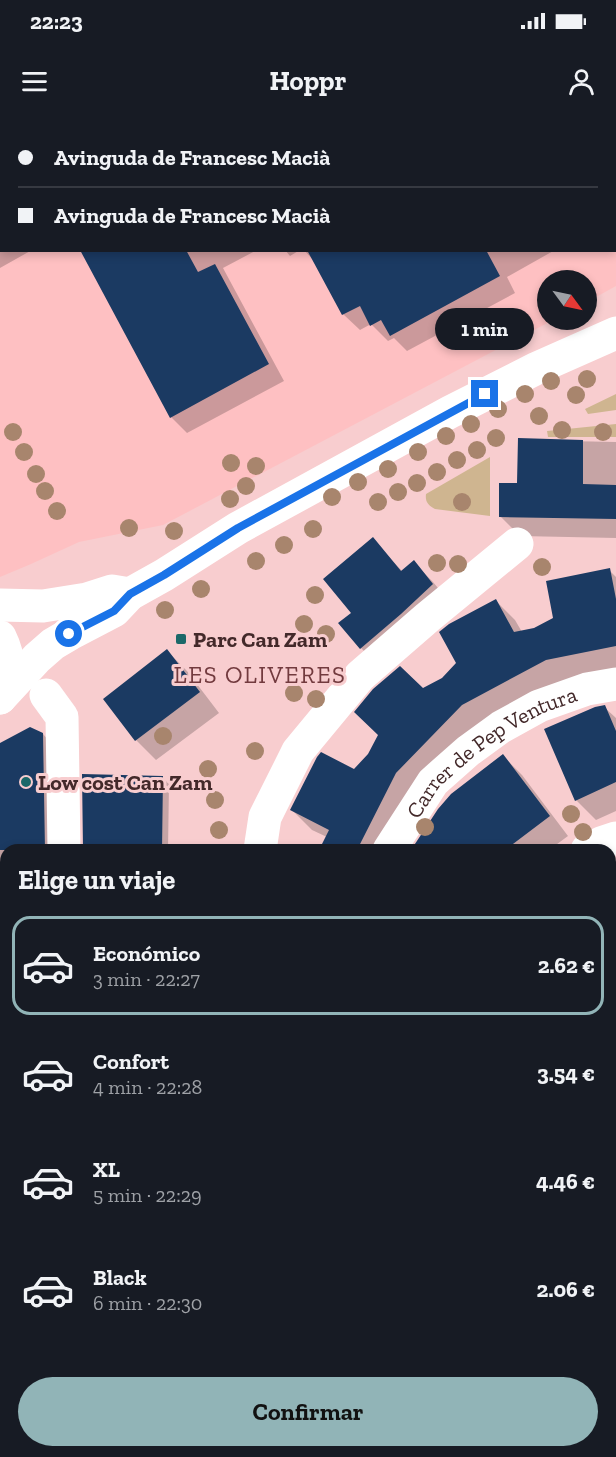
<!DOCTYPE html>
<html lang="es">
<head>
<meta charset="utf-8">
<style>
	:root { --surface:#171b24; --page:#242831; --text:#f1f3f6; --muted:#9ea1a6; --line:#363941; --accent:#91b4b7 }
	body { margin:0; font-family:"Zilla Slab",serif; background:var(--page); color:var(--text); height:100vh; display:flex; flex-direction:column; font-size:22px; white-space:nowrap }
	* { box-sizing:border-box; margin:0 }
	p { font-size:20px; color:var(--muted) }
	.icon { flex:none; width:33px; height:33px; fill:none; stroke:currentColor; stroke-width:2; stroke-linecap:round; stroke-linejoin:round }
	.map { position:relative; flex:1; overflow:hidden }
	.drawer { position:absolute; left:0px; top:724px; width:616px; height:614px; display:flex; flex-direction:column; background:var(--surface); border-radius:18px 18px 0 0; box-shadow:0 3px 9px #0003 }
	.drawer>* { flex:none }
	.banner { position:absolute; left:0px; top:0px; width:616px; height:132px; box-shadow:0 3px 9px #0003; display:grid; align-content:center; height:132px; padding:0 18px; background:var(--surface) }
	.needle { width:39px; rotate:123deg }
	.controls { position:absolute; left:537px; top:150px; display:grid; gap:12px }
	.controls a { display:grid; place-items:center; width:60px; height:60px; border-radius:50%; background:var(--surface); box-shadow:0 3px 9px #0003; font-size:30px }
	.end { position:absolute; width:27px; height:27px; margin:-14px; border:8px solid #1a73e8; background:#fff; box-shadow:0 0 0 3px #fff }
	.from { border-radius:50% }
	.bubble { position:absolute; height:42px; border-radius:21px; background:var(--surface); box-shadow:0 3px 9px #0003; font-size:20px; font-weight:800; line-height:42px; text-align:center }
	.banner b { display:flex; align-items:center; gap:21px; height:57px; font-size:22px }
	.banner b+b { border-top:2px solid var(--line) }
	.banner i { width:15px; height:15px; background:var(--text) }
	ul { padding:0; list-style:none }
	li { display:flex; align-items:center; gap:18px; height:99px; margin:0 12px 9px; padding:0 6px; border:3px solid transparent; border-radius:18px }
	li div { flex:1 }
	li b { display:block; font-size:22px }
	li em { font-style:normal; font-weight:800 }
	li.on { border-color:var(--accent) }
	li>.icon { width:54px; height:54px; stroke-width:1.5 }
	h2 { padding:0 18px; font-size:27px; line-height:72px }
	.button { display:flex; gap:12px; margin-top:auto; padding:12px 18px }
	.button a { flex:1; height:69px; border-radius:36px; background:var(--accent); color:#111; font-size:24px; font-weight:800; line-height:69px; text-align:center }
	.status { display:flex; justify-content:space-between; align-items:center; height:42px; padding:0 30px; background:var(--surface); direction:ltr }
	.status svg { height:16px; fill:currentColor }
	header { display:flex; justify-content:space-between; align-items:center; height:78px; padding:0 18px; background:var(--surface); font-size:27px; font-weight:800 }
	.map>svg:first-child { display:block }
	.built { fill:#fec0c2; fill-rule:evenodd }
	.green { fill:#cfb590 }
	.shadow { fill:#0003 }
	.building { fill:#1b3a62 }
	.lines { fill:none; stroke-linecap:round; stroke-linejoin:round }
	.path { stroke:#b28e8f; stroke-width:4; stroke-dasharray:6 3; stroke-linecap:butt }
	.minor { stroke:#fff; stroke-width:33 }
	.tree { fill:#a8856d }
	.route { stroke:#1a73e8; stroke-width:8 }
	.poi-dot { fill:#1b6869; stroke:#f8cdcf; stroke-width:2 }
	.labels { text-anchor:middle; stroke-width:6; stroke-linejoin:round; paint-order:stroke }
	.poi-label { font-size:22px; font-weight:bold; fill:#43292a; stroke:#f8cdcf; text-anchor:start }
	.street-label { font-size:22px; fill:#43292a; stroke:#f8cdcf }
	.neighbourhood-label { font-size:24px; letter-spacing:1.5px; fill:#723a3e; stroke:#f8cdcf }
</style>
</head>
<body>
<div class="status"><b>22:23</b><svg viewBox="0 0 49 12"><path d="M0 12V9h3v3zM5 12V6h3v6zM10 12V3h3v9zM15 12V0h3v12zM26 1h20v11H26zM47 4h2v5h-2z"/></svg></div>
<header><svg class="icon" aria-label="menu" viewBox="0 0 24 24"><path d="M4 6h16M4 12h16M4 18h16"/></svg>Hoppr<svg class="icon" aria-label="person" viewBox="0 0 24 24"><circle cx="12" cy="8" r="4"/><path d="M4 21q1-7 8-7t8 7"/></svg></header>
<div class="map">
<svg width="616" height="1337" viewBox="0 0 616 1337">
	<rect width="100%" height="100%" fill="#f8cdcf"/>
	<path class="built" d="M 0,0 L 616,0 L 616,166 L 587,182 L 586,160 L 548,160 L 548,200 L 553,200 L 163,405 L 79,422 L 31,444 L 0,457 ZM 2,2 L 615,2 L 615,130 L 2,130 Z
		M 6,1228 L 6,1332 L 375,1332 L 384,1337 L 0,1337 L 0,1232 Z"/>
	<path class="green" d="M 616,274 L 616,290 L 588,294 L 585,289 Z
		M 616,304 L 616,317 L 548,317 L 547,311 Z
		M 490,337 L 490,396 L 435,389 C 428,385 425,382 426,374 Z
		M 616,785 L 616,1201 L 610,1190 L 610,787 Z
		M 6,828 L 6,1014 L 0,1000 L 0,831 Z
		M 379,1332 L 534,1332 L 530,1337 L 387,1337 Z"/>
	<path class="shadow" d="M 42,0 L 616,0 L 616,98 L 615,98 L 615,2 L 42,2 Z
		M 2,43 L 2,130 L 32,130 L 0,148 L 0,44 Z
		M 82,130 L 257,130 L 223,148 L 284,261 L 187,313 L 171,297 Z
		M 285,130 L 300,130 L 290,136 Z
		M 304,130 L 555,130 L 507,157 L 515,173 L 407,231 L 394,218 L 388,221 L 371,204 L 360,210 L 343,194 L 315,142 Z
		M 520,320 L 616,322 L 616,418 L 520,416 L 500,396 L 519,365 Z
		M 372,419 L 402,451 L 413,442 L 433,462 L 452,485 L 381,548 L 361,528 L 353,493 Z
		M 609,450 L 616,457 L 616,550 L 482,605 L 386,730 L 330,730 L 324,724 L 327,717 L 312,710 L 292,690 L 354,651 L 423,570 L 443,559 L 458,543 L 495,480 L 515,500 L 522,512 L 535,509 L 555,498 Z
		M 167,531 L 187,551 L 219,593 L 156,640 L 136,620 L 105,579 Z
		M 604,587 L 616,598 L 616,691 L 596,700 L 576,680 Z
		M 43,614 L 50,622 L 52,730 L 6,730 L 6,753 L 0,741 L 0,624 Z
		M 503,636 L 522,655 L 568,716 L 549,730 L 413,730 L 439,689 Z
		M 83,656 L 162,657 L 169,664 L 168,730 L 84,730 Z
		M 6,1310 L 6,1332 L 205,1332 L 203,1337 L 0,1337 L 0,1323 Z
		M 233,1332 L 315,1332 L 313,1337 L 231,1337 Z"/>
	<path class="building" d="M 80,130 L 186,130 L 198,152 L 215,144 L 269,244 L 170,298 Z
		M 307,130 L 486,130 L 500,156 L 390,216 L 381,200 L 370,206 L 360,186 L 342,195 Z
		M 518,318 L 583,320 L 583,364 L 616,365 L 616,399 L 499,397 L 499,363 L 517,363 Z
		M 373,417 L 401,451 L 414,440 L 433,464 L 401,494 L 360,529 L 338,503 L 351,493 L 323,459 Z
		M 610,448 L 616,479 L 616,526 L 546,540 L 462,585 L 396,653 L 357,730 L 319,730 L 329,710 L 290,690 L 317,637 L 321,632 L 354,649 L 368,634 L 378,615 L 354,592 L 373,569 L 400,546 L 423,568 L 442,558 L 456,543 L 439,512 L 449,504 L 496,479 L 514,512 L 534,508 L 553,498 L 546,461 Z
		M 167,529 L 200,572 L 135,621 L 103,579 Z
		M 605,585 L 616,611 L 616,662 L 575,681 L 544,609 L 595,587 Z
		M 30,607 L 43,613 L 45,730 L 0,730 L 0,623 Z
		M 503,634 L 550,696 L 505,730 L 411,730 L 438,689 L 451,674 Z
		M 82,654 L 163,656 L 162,730 L 83,730 Z"/>
	<g class="lines">
		<path class="path" d="M 374,1332 L 386,1337"/>
		<g class="minor">
			<path d="M 0,485 L 43,486 L 87,479 L 112,471 L 130,474"/>
			<path d="M 0,517 C 11,539 10,556 0,578"/>
			<path d="M 46,575 L 62,597 L 64,730"/>
			<path d="M 0,578 L 37,538 L 53,524 L 70,514 L 114,491 L 130,474 L 164,455 L 238,408 L 450,292 L 537,248 L 616,213"/>
			<path d="M 260,730 L 265,697 L 298,631 L 360,556 L 428,497 L 517,424"/>
			<path id="s1" d="M 389,730 L 433,662 L 468,631 L 501,607 L 539,586 L 587,569 L 616,564"/>
			<path d="M 587,730 L 601,723 L 616,718"/>
			<path d="M 0,1151 L 6,1144"/>
			<path d="M 567,1337 L 569,1332"/>
		</g>
	</g>
	<g class="tree">
		<circle cx="587" cy="259" r="9"/>
		<circle cx="551" cy="261" r="9"/>
		<circle cx="525" cy="274" r="9"/>
		<circle cx="576" cy="275" r="9"/>
		<circle cx="498" cy="289" r="9"/>
		<circle cx="539" cy="296" r="9"/>
		<circle cx="471" cy="304" r="9"/>
		<circle cx="562" cy="310" r="9"/>
		<circle cx="13" cy="312" r="9"/>
		<circle cx="603" cy="312" r="9"/>
		<circle cx="446" cy="316" r="9"/>
		<circle cx="496" cy="318" r="9"/>
		<circle cx="477" cy="330" r="9"/>
		<circle cx="24" cy="332" r="9"/>
		<circle cx="418" cy="332" r="9"/>
		<circle cx="457" cy="340" r="9"/>
		<circle cx="231" cy="343" r="9"/>
		<circle cx="256" cy="346" r="9"/>
		<circle cx="388" cy="349" r="9"/>
		<circle cx="437" cy="352" r="9"/>
		<circle cx="36" cy="354" r="9"/>
		<circle cx="358" cy="362" r="9"/>
		<circle cx="417" cy="363" r="9"/>
		<circle cx="246" cy="366" r="9"/>
		<circle cx="45" cy="371" r="9"/>
		<circle cx="398" cy="372" r="9"/>
		<circle cx="332" cy="377" r="9"/>
		<circle cx="230" cy="379" r="9"/>
		<circle cx="378" cy="382" r="9"/>
		<circle cx="462" cy="382" r="9"/>
		<circle cx="57" cy="391" r="9"/>
		<circle cx="129" cy="408" r="9"/>
		<circle cx="313" cy="409" r="9"/>
		<circle cx="174" cy="411" r="9"/>
		<circle cx="284" cy="425" r="9"/>
		<circle cx="256" cy="441" r="9"/>
		<circle cx="437" cy="443" r="9"/>
		<circle cx="458" cy="444" r="9"/>
		<circle cx="542" cy="447" r="9"/>
		<circle cx="201" cy="469" r="9"/>
		<circle cx="315" cy="475" r="9"/>
		<circle cx="165" cy="490" r="9"/>
		<circle cx="304" cy="504" r="9"/>
		<circle cx="326" cy="514" r="9"/>
		<circle cx="294" cy="573" r="9"/>
		<circle cx="316" cy="579" r="9"/>
		<circle cx="163" cy="616" r="9"/>
		<circle cx="255" cy="631" r="9"/>
		<circle cx="208" cy="649" r="9"/>
		<circle cx="215" cy="680" r="9"/>
		<circle cx="571" cy="694" r="9"/>
		<circle cx="425" cy="707" r="9"/>
		<circle cx="219" cy="710" r="9"/>
		<circle cx="583" cy="712" r="9"/>
	</g>
	<g class="lines">
		<path class="route" d="M 69,514 L 114,491 L 130,474 L 164,455 L 238,408 L 485,274"/>
	</g>
	<g class="poi-dot">
		<rect x="175" y="513" width="12" height="12" rx="3"/>
		<circle cx="26" cy="662" r="6"/>
	</g>
	<g class="labels">
		<g class="poi-label">
			<text x="193" y="527">Parc Can Zam</text>
			<text x="38" y="670">Low cost Can Zam</text>
		</g>
		<g class="street-label">
			<text dy="8" stroke="none"><textPath href="#s1" startOffset="146">Carrer de Pep Ventura</textPath></text>
		</g>
		<g class="neighbourhood-label">
			<text x="260" y="563">LES OLIVERES</text>
		</g>
	</g>
</svg>
<div class="controls">
<a><svg class="needle" viewBox="-14 -14 28 28"><path d="M0-13l5 13h-10z" fill="#e53935"/><path d="M0 13l5-13h-10z" fill="#9ea1a6"/></svg></a>
</div>
<i class="end from" style="left:69px;top:514px"></i>
<i class="end" style="left:485px;top:274px"></i>
<div class="bubble" style="left:435px;top:188px;width:99px">1 min</div>
<div class="banner">
<b><i class="from"></i>Avinguda de Francesc Macià</b>
<b><i></i>Avinguda de Francesc Macià</b>
</div>
<section class="drawer">
<h2>Elige un viaje</h2>
<ul>
<li class="on"><svg class="icon" aria-label="car" viewBox="0 0 24 24"><path d="M5 17H2v-5l4-1 3-4h7l3 4 3 1v5h-3M9 17h6M6 11h13"/><circle cx="7" cy="17" r="2"/><circle cx="17" cy="17" r="2"/></svg><div><b>Económico</b><p>3 min · 22:27</p></div><em>2.62 €</em></li>
<li><svg class="icon" aria-label="car" viewBox="0 0 24 24"><path d="M5 17H2v-5l4-1 3-4h7l3 4 3 1v5h-3M9 17h6M6 11h13"/><circle cx="7" cy="17" r="2"/><circle cx="17" cy="17" r="2"/></svg><div><b>Confort</b><p>4 min · 22:28</p></div><em>3.54 €</em></li>
<li><svg class="icon" aria-label="car" viewBox="0 0 24 24"><path d="M5 17H2v-5l4-1 3-4h7l3 4 3 1v5h-3M9 17h6M6 11h13"/><circle cx="7" cy="17" r="2"/><circle cx="17" cy="17" r="2"/></svg><div><b>XL</b><p>5 min · 22:29</p></div><em>4.46 €</em></li>
<li><svg class="icon" aria-label="car" viewBox="0 0 24 24"><path d="M5 17H2v-5l4-1 3-4h7l3 4 3 1v5h-3M9 17h6M6 11h13"/><circle cx="7" cy="17" r="2"/><circle cx="17" cy="17" r="2"/></svg><div><b>Black</b><p>6 min · 22:30</p></div><em>2.06 €</em></li>
</ul>
<div class="button"><a>Confirmar</a></div>
</section>
</div>
</body>
</html>
